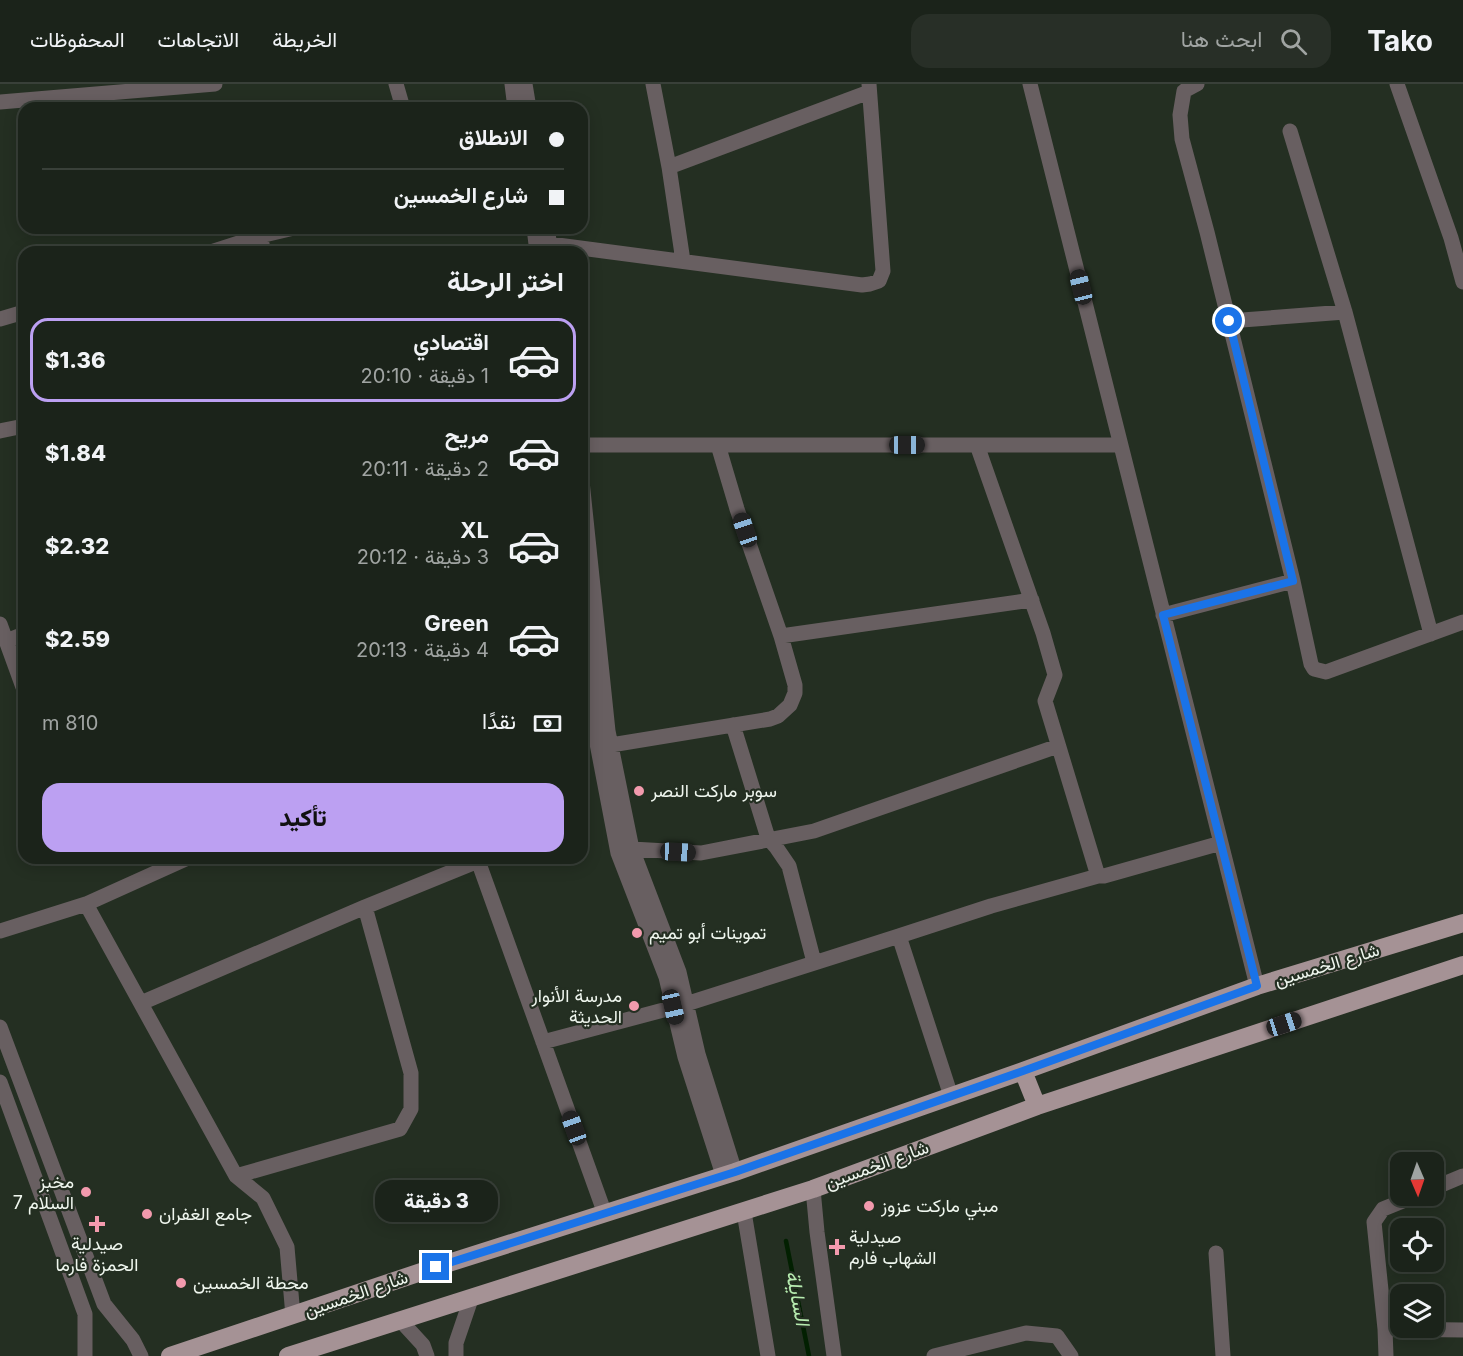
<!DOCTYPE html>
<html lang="ar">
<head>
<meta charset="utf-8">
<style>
	:root { --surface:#1b231a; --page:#282f27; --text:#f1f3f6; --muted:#a0a4a2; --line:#394039; --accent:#bca0f2 }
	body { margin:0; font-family:Inter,Vazirmatn,sans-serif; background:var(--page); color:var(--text); direction:rtl; height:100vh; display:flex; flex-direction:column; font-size:22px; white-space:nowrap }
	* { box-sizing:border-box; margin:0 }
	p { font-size:20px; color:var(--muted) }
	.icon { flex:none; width:33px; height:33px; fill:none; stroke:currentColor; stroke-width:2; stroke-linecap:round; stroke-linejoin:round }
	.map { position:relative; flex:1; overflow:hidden; direction:ltr }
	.side { position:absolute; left:18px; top:162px; width:570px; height:618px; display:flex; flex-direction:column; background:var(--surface); border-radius:18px; box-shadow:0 3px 15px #0003,0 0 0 2px var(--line); direction:rtl }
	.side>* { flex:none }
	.banner { position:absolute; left:18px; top:18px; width:570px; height:132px; border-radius:18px; box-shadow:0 3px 15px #0003,0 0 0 2px var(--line); direction:rtl; display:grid; align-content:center; height:132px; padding:0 24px; background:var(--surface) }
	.needle { width:39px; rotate:178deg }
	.fabs { position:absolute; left:1390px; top:1068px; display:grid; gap:12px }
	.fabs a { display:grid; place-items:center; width:54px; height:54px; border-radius:12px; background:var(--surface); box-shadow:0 3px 15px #0003,0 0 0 2px var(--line); font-size:30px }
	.end { position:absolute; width:27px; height:27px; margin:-14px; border:8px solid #1a73e8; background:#fff; box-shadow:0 0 0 3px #fff }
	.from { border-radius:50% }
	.bubble { position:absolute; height:42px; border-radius:18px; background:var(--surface); box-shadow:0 3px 15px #0003,0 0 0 2px var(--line); font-size:20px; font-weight:800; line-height:42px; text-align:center; direction:rtl }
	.car { position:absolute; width:18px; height:36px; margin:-18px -9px; border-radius:8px; box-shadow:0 0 4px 2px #0007; background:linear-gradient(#222 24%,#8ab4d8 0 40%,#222 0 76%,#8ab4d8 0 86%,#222 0) }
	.banner b { display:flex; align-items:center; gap:21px; height:57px; font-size:22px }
	.banner b+b { border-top:2px solid var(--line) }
	.banner i { width:15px; height:15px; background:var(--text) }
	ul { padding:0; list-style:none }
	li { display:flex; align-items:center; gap:18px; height:84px; margin:0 12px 9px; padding:0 12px; border:3px solid transparent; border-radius:18px }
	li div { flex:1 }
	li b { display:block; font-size:22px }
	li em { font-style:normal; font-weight:800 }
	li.on { border-color:var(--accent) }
	li>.icon { width:54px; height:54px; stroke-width:1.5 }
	h2 { padding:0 24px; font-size:27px; line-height:72px }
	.pay { display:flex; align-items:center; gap:15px; height:66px; padding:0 24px; font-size:22px }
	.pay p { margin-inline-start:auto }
	.button { display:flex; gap:12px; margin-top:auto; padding:12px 24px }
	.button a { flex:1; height:69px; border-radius:18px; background:var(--accent); color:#111; font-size:24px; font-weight:800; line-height:69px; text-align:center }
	header { display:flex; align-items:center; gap:36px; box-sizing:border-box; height:84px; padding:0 30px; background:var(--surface); border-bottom:2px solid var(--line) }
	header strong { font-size:28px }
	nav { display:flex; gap:33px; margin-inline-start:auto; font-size:21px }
	.search { width:420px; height:54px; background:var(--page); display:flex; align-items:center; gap:15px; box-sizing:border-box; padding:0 21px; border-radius:18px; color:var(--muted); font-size:22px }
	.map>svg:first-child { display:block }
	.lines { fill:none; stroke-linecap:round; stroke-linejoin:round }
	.stream { stroke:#022001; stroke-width:4.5 }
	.minor { stroke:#685f61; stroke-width:15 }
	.major { stroke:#a59295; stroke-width:18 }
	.route { stroke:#1a73e8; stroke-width:8 }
	.poi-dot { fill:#f29aad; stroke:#242f22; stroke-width:2 }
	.labels { text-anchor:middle; stroke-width:4.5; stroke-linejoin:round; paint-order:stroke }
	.poi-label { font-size:18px; fill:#eff6ee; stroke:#242f22; text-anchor:start }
	.street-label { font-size:18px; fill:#eff6ee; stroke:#242f22 }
	.water-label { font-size:20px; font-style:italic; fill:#b7ecb0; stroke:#242f22 }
</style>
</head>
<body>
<header>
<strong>Tako</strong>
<div class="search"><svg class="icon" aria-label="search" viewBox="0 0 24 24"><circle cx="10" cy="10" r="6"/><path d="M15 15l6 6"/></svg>ابحث هنا</div>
<nav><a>الخريطة</a><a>الاتجاهات</a><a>المحفوظات</a></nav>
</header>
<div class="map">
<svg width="1463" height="1272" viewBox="0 0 1463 1272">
	<rect width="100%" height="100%" fill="#242f22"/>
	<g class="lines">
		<path class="stream" d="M 786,1157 L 809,1272"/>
		<path class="minor" d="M 396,0 L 403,24
			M 512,0 L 515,24
			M 525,0 L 529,24
			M 653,0 L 669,83 L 869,8
			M 1030,0 L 1257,902
			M 1397,0 L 1451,154 L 1463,198
			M 0,18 L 215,0
			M 1290,47 L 1345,228 L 1431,550
			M 669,83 L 683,177
			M 534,144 L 537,168
			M 547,144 L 551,168
			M 260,152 L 264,168
			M 550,160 L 862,201 L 870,200 L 879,197 L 883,187 L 869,0
			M 211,168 L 260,152 L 294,144
			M 0,235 L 24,228
			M 1229,237 L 1345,228
			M 0,347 L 24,342
			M 582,361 L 1120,361
			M 977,361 L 1043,549 L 1055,591 L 1045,617 L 1098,792 L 1104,792 L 1221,759
			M 582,397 L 608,647 L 632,765 L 679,888 L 698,970 L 735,1088
			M 1293,497 L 1311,580 L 1314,585 L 1326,588 L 1463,538
			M 1163,531 L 1293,497 L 1207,148 L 1182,55 L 1180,31 L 1184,7 L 1197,0
			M 582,532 L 595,649 L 618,769 L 666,893 L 685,973 L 723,1091
			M 0,540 L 24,606
			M 781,552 L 1032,516
			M 6,557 L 24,550
			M 733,641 L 768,754 L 776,763 L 789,782 L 814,878
			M 611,661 L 770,635 L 778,632 L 790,621 L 795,609 L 795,601 L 781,552 L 737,425 L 718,361
			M 632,765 L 701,769 L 814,747 L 1058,662
			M 477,774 L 605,1130
			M 86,820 L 236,1092 L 263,1114 L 287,1163 L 293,1232
			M 0,847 L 86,820 L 188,774
			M 141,919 L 365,823
			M 0,943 L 104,1220 L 133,1256 L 141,1272
			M 543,958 L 686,920 L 899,852
			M 0,998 L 85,1230 L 85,1272
			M 951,1012 L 899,852 L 991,822 L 1098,792
			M 236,1092 L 400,1045 L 411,1025 L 411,989 L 365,823 L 478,777
			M 1434,1104 L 1463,1092
			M 813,1105 L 817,1148 L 834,1272
			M 744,1128 L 768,1272
			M 1216,1169 L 1223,1272
			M 400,1236 L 423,1261 L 427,1272
			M 1385,1245 L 1463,1246
			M 456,1272 L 456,1259 L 471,1215
			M 934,1272 L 1026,1249 L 1057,1252 L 1071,1272
			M 1386,1272 L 1385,1245 L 1374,1138 L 1383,1125 L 1415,1112"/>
		<path class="major" d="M 1023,987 L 1037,1022
			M 170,1272 L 436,1183 L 735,1088 L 1023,987 L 1257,902 L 1463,839
			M 288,1272 L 813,1105 L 1037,1022 L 1463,881"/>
	</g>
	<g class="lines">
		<path class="route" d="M 436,1183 L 735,1088 L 1023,987 L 1257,902 L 1163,531 L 1293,497 L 1229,237"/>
	</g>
	<g class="poi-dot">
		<circle cx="639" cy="707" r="6"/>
		<circle cx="637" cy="849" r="6"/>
		<circle cx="634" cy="922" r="6"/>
		<circle cx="86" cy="1108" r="6"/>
		<circle cx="869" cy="1122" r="6"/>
		<circle cx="147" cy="1130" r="6"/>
		<path d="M94 1131h6v6h6v6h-6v6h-6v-6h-6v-6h6z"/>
		<path d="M834 1154h6v6h6v6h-6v6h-6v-6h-6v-6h6z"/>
		<circle cx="181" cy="1199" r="6"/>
	</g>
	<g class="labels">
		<g class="poi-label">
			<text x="651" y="713">سوبر ماركت النصر</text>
			<text x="649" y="855">تموينات أبو تميم</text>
			<text x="622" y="918" text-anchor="end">مدرسة الأنوار<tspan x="622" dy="21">الحديثة</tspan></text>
			<text x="74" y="1104" text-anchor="end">مخبز<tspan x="74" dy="21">السلام 7</tspan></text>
			<text x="881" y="1128">مبني ماركت عزوز</text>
			<text x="159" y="1136">جامع الغفران</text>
			<text x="849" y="1159">صيدلية<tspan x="849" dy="21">الشهاب فارم</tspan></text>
			<text x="97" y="1166" text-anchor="middle">صيدلية<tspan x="97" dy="21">الحمزة فارما</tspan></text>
			<text x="193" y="1205">محطة الخمسين</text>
		</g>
		<g class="street-label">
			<text transform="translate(1327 881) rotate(-17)" y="6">شارع الخمسين</text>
			<text transform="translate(877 1081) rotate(-20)" y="6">شارع الخمسين</text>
			<text transform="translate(356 1210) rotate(-19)" y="6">شارع الخمسين</text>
		</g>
		<g class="water-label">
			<text transform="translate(798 1214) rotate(79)" y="7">السايلة</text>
		</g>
	</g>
</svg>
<div class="fabs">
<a><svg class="needle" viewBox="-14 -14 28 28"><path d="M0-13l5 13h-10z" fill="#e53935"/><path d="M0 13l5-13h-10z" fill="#a0a4a2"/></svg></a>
<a><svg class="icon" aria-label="locate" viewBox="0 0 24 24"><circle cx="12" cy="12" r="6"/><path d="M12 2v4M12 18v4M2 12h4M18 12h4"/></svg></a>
<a><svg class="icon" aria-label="layers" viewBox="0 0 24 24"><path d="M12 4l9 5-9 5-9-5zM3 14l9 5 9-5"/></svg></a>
</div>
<i class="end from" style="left:1229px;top:237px"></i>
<i class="end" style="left:436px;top:1183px"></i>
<div class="bubble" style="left:375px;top:1096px;width:123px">3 دقيقة</div>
<i class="car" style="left:1081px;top:203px;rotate:346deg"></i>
<i class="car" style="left:907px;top:361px;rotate:90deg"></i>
<i class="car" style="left:745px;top:446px;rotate:341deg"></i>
<i class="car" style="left:678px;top:768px;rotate:93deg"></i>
<i class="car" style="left:673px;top:923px;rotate:167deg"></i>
<i class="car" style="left:1284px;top:940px;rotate:72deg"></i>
<i class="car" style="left:574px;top:1044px;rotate:340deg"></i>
<div class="banner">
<b><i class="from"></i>الانطلاق</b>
<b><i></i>شارع الخمسين</b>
</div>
<section class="side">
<h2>اختر الرحلة</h2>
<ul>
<li class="on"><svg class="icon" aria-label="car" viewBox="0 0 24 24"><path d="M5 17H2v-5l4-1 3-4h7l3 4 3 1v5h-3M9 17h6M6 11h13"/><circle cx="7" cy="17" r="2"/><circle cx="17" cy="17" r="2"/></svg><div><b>اقتصادي</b><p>1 دقيقة · 20:10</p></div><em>$1.36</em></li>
<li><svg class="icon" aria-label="car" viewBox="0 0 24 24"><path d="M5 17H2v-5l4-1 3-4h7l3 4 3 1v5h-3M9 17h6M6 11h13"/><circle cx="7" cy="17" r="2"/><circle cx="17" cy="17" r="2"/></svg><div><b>مريح</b><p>2 دقيقة · 20:11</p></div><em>$1.84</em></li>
<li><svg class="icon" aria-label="car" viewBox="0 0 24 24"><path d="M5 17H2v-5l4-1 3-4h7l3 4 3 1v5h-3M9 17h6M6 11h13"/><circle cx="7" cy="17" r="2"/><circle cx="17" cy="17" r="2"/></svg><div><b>XL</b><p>3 دقيقة · 20:12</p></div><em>$2.32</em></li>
<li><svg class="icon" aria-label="car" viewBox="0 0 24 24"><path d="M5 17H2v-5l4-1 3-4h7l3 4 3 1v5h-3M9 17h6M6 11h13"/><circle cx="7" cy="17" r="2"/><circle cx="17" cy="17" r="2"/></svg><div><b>Green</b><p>4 دقيقة · 20:13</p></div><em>$2.59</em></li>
</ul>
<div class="pay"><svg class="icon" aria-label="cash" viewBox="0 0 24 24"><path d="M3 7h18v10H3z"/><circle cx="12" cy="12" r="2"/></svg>نقدًا<p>810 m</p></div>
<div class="button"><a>تأكيد</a></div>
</section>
</div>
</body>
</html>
